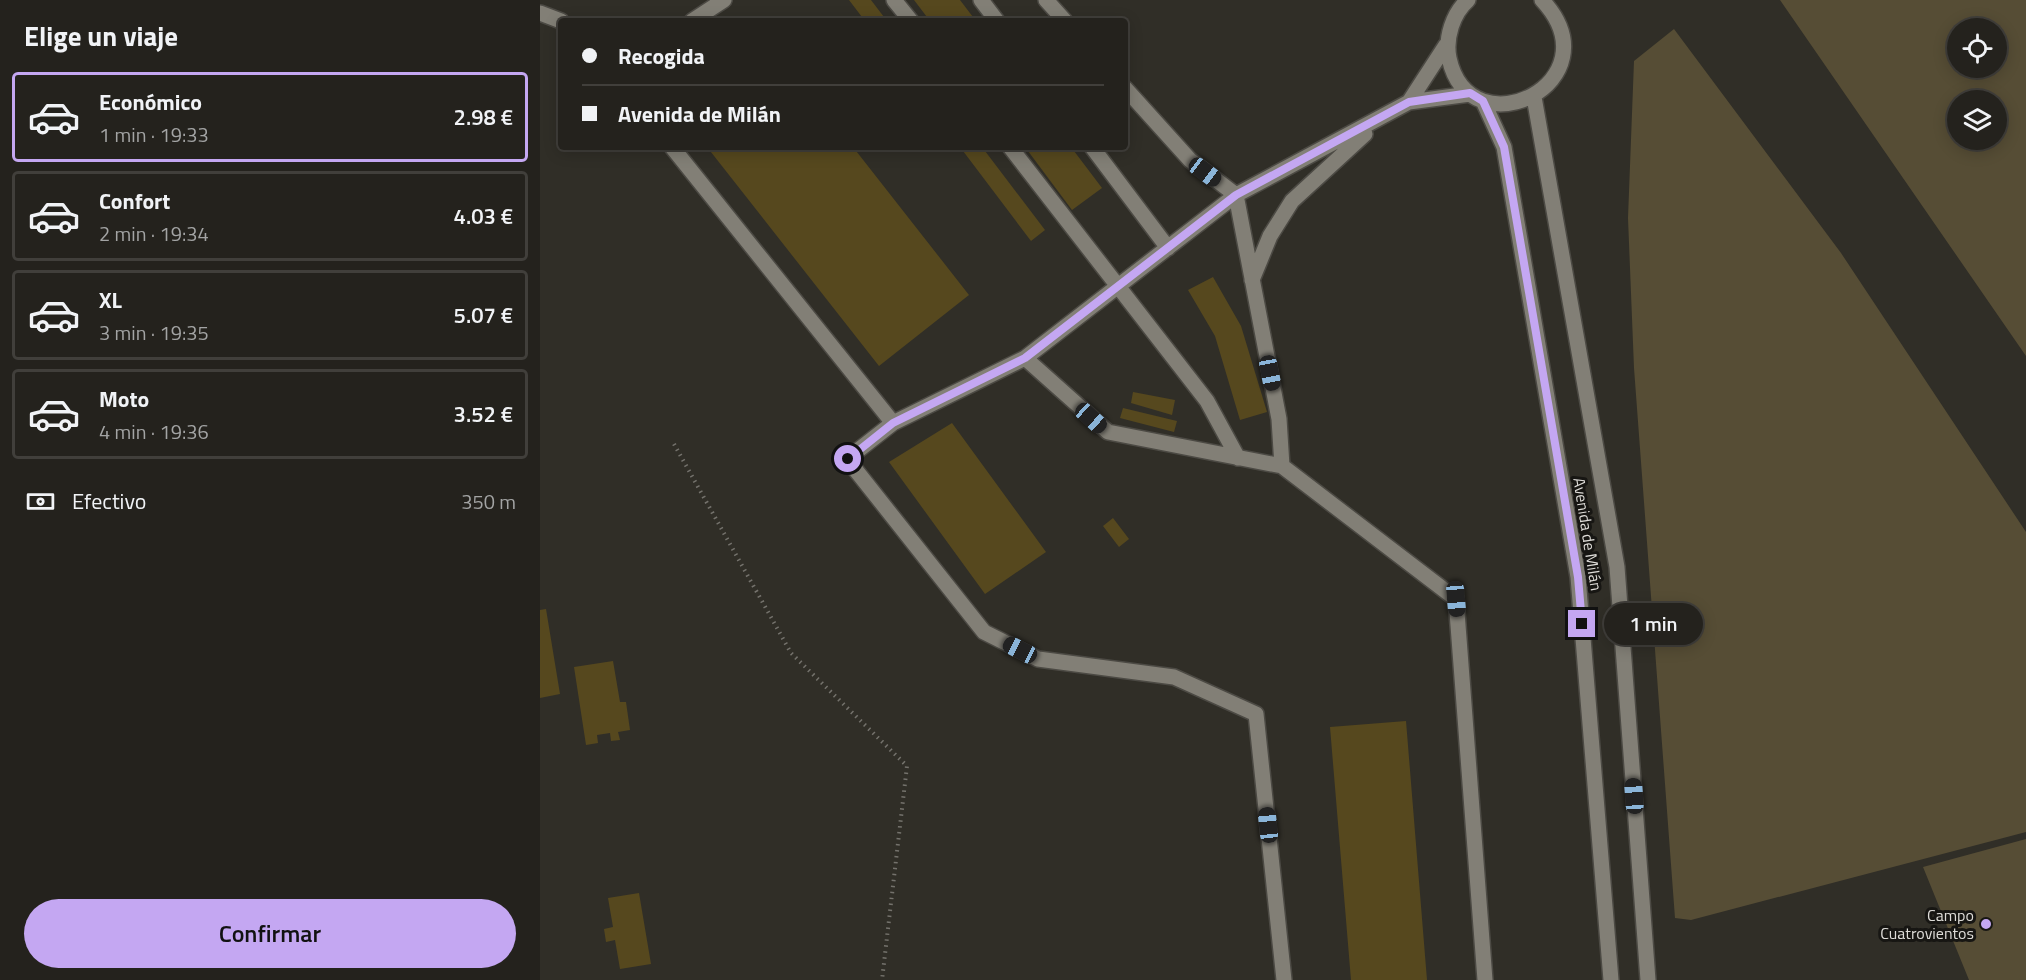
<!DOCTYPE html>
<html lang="es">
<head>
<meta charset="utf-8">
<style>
	:root { --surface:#24221d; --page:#2c2a26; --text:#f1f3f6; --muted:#a3a4a4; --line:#413f3b; --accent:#c4a7f2 }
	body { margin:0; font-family:"Titillium Web",sans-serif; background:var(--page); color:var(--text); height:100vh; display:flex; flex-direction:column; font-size:22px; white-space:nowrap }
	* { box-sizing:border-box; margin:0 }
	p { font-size:20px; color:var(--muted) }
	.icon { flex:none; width:33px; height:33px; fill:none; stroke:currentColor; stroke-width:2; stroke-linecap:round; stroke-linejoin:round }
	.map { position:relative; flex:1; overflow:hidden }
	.panel { display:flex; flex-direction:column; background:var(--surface); width:540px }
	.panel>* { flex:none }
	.top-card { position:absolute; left:18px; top:18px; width:570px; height:132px; border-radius:6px; box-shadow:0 3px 15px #0003,0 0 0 2px var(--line); display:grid; align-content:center; height:132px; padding:0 24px; background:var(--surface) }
	.controls { position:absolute; left:1407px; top:18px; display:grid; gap:12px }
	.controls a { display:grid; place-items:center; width:60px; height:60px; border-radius:50%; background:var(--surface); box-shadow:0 3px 15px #0003,0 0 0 2px var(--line); font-size:30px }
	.end { position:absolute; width:27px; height:27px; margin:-14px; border:8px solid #c4a7f2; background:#111; box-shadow:0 0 0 3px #111 }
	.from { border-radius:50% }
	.bubble { position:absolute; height:42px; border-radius:21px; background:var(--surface); box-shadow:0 3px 15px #0003,0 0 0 2px var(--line); font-size:20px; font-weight:600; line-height:42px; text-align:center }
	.car { position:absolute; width:18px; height:36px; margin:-18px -9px; border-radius:8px; box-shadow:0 0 4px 2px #0007; background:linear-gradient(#222 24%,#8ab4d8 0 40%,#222 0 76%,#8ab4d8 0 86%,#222 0) }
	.top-card b { display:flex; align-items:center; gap:21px; height:57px; font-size:22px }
	.top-card b+b { border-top:2px solid var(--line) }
	.top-card i { width:15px; height:15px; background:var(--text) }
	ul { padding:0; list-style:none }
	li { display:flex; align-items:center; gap:18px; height:90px; margin:0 12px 9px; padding:0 12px; border:3px solid var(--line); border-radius:6px }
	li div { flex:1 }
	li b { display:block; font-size:22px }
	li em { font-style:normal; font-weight:600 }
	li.selected { border-color:var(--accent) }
	li>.icon { width:54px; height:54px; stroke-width:1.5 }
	h2 { padding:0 24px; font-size:27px; line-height:72px }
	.pay { display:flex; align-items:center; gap:15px; height:66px; padding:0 24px; font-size:22px }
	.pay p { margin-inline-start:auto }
	.action { display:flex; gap:12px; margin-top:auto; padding:12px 24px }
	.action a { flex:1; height:69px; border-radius:36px; background:var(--accent); color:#111; font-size:24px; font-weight:600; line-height:69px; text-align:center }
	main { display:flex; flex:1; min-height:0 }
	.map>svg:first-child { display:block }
	.green { fill:#564d35; fill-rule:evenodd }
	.building { fill:#56481e }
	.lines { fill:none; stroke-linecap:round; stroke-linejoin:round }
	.minor-casing { stroke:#4c4a44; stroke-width:18 }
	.path { stroke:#74726c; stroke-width:4; stroke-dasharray:1.5 4.5; stroke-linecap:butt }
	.minor { stroke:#827f76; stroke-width:15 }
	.route { stroke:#c4a7f2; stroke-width:8 }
	.poi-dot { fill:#c4a7f2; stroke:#171613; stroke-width:2 }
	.labels { text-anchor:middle; stroke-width:6; stroke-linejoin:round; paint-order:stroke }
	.street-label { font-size:16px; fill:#dfddd9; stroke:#171613 }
	.poi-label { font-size:16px; fill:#dfddd9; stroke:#171613; text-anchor:end }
</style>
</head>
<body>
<main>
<section class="panel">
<h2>Elige un viaje</h2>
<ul>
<li class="selected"><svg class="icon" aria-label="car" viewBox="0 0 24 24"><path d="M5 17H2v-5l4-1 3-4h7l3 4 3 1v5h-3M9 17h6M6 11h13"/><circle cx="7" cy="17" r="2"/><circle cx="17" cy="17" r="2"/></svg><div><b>Económico</b><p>1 min · 19:33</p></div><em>2.98 €</em></li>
<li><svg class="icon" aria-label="car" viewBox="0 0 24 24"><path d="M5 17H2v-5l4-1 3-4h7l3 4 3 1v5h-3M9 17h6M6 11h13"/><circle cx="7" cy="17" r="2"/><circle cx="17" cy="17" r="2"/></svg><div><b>Confort</b><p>2 min · 19:34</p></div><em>4.03 €</em></li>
<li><svg class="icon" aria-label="car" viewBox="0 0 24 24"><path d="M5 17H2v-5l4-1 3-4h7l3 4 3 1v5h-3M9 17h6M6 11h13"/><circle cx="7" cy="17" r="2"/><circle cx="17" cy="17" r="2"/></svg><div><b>XL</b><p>3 min · 19:35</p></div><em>5.07 €</em></li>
<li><svg class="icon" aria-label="car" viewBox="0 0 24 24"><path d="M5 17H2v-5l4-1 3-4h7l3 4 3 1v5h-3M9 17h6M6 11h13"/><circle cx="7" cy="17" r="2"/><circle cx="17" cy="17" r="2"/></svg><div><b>Moto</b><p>4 min · 19:36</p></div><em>3.52 €</em></li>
</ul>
<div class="pay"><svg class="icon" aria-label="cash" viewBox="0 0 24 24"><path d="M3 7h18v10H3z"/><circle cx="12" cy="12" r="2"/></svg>Efectivo<p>350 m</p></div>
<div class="action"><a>Confirmar</a></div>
</section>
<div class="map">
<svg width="1486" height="980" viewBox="0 0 1486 980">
	<rect width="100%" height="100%" fill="#302e27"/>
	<path class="green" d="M 1240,0 L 1486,0 L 1486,356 ZM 1418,28 L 1456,28 L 1456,68 L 1418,68 ZM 1418,100 L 1456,100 L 1456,140 L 1418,140 Z
		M 1134,29 L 1301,253 L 1486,532 L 1486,832 L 1151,920 L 1135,918 L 1094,368 L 1088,218 L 1094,61 Z
		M 1486,839 L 1486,980 L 1429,980 L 1383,867 Z"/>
	<path class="building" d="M 309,0 L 331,0 L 347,21 L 325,21 Z
		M 374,0 L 420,0 L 436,21 L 390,21 Z
		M 167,147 L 313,147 L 429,295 L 339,366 Z
		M 420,147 L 442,147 L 505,230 L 491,241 Z
		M 485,147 L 531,147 L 562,188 L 532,210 Z
		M 673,277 L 701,326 L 727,412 L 700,420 L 675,336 L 648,290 Z
		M 593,392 L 635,400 L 632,415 L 591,403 Z
		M 583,408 L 637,421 L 634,432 L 580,418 Z
		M 412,423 L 506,552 L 445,594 L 349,462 Z
		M 573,518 L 589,539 L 579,547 L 563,526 Z
		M 6,609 L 20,694 L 0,698 L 0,610 Z
		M 73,661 L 80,702 L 86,702 L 90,730 L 78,732 L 80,740 L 71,741 L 70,733 L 57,735 L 58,743 L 46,745 L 34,667 Z
		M 866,721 L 887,980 L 811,980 L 790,727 Z
		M 99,893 L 111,964 L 80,969 L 75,940 L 66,942 L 64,929 L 73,927 L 68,898 Z"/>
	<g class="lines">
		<defs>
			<path id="minor" d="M 354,0 L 371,21
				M 441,0 L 457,21
				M 506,0 L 525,21
				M 928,0 C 913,13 905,38 909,58 C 930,154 1078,82 1002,0
				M 0,13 L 21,21
				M 152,21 L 184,0
				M 585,88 L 650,160 L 696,195 L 869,102 L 930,94
				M 994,97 L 1077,567 L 1108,980
				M 943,101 L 964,147 L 1038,577 L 1071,980
				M 869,102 L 906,45
				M 132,147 L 353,423 L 485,358 L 696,195 L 739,419 L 742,466
				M 470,147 L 667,401 L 698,458
				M 552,147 L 628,248
				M 712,280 L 730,236 L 752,201 L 825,134
				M 485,358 L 568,432 L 742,466 L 916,599 L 945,980
				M 353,423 L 307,459 L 444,632 L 498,659 L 634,677 L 716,714 L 744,980"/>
		</defs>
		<use href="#minor" class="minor-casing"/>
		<path class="path" d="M 134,444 L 251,653 L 367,766 L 342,980"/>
		<use href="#minor" class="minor"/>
	</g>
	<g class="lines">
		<path class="route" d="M 308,459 L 353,423 L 485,358 L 696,195 L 869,102 L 930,93 L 943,101 L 964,147 L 1038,577 L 1042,624"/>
	</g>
	<circle class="poi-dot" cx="1446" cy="924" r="6"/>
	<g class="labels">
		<g class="street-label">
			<text transform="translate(1048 534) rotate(81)" y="6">Avenida de Milán</text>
		</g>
		<g class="poi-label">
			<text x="1434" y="921">Campo<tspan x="1434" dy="18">Cuatrovientos</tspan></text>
		</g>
	</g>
</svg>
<div class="controls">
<a><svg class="icon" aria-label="locate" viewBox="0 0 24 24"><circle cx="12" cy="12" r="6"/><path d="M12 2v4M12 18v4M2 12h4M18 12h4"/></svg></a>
<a><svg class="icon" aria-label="layers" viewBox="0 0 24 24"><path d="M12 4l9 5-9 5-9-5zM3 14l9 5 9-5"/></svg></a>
</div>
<i class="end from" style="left:308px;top:459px"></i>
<i class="end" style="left:1042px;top:624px"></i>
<div class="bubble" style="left:1064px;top:603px;width:99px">1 min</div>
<i class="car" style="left:665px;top:172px;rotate:127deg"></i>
<i class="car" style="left:730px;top:373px;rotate:169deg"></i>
<i class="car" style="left:551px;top:418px;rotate:132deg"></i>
<i class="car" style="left:916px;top:599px;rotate:175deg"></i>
<i class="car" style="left:480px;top:650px;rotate:297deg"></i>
<i class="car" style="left:1094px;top:796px;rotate:356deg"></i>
<i class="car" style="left:728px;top:825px;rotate:354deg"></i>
<div class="top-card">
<b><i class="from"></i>Recogida</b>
<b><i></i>Avenida de Milán</b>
</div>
</div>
</main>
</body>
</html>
